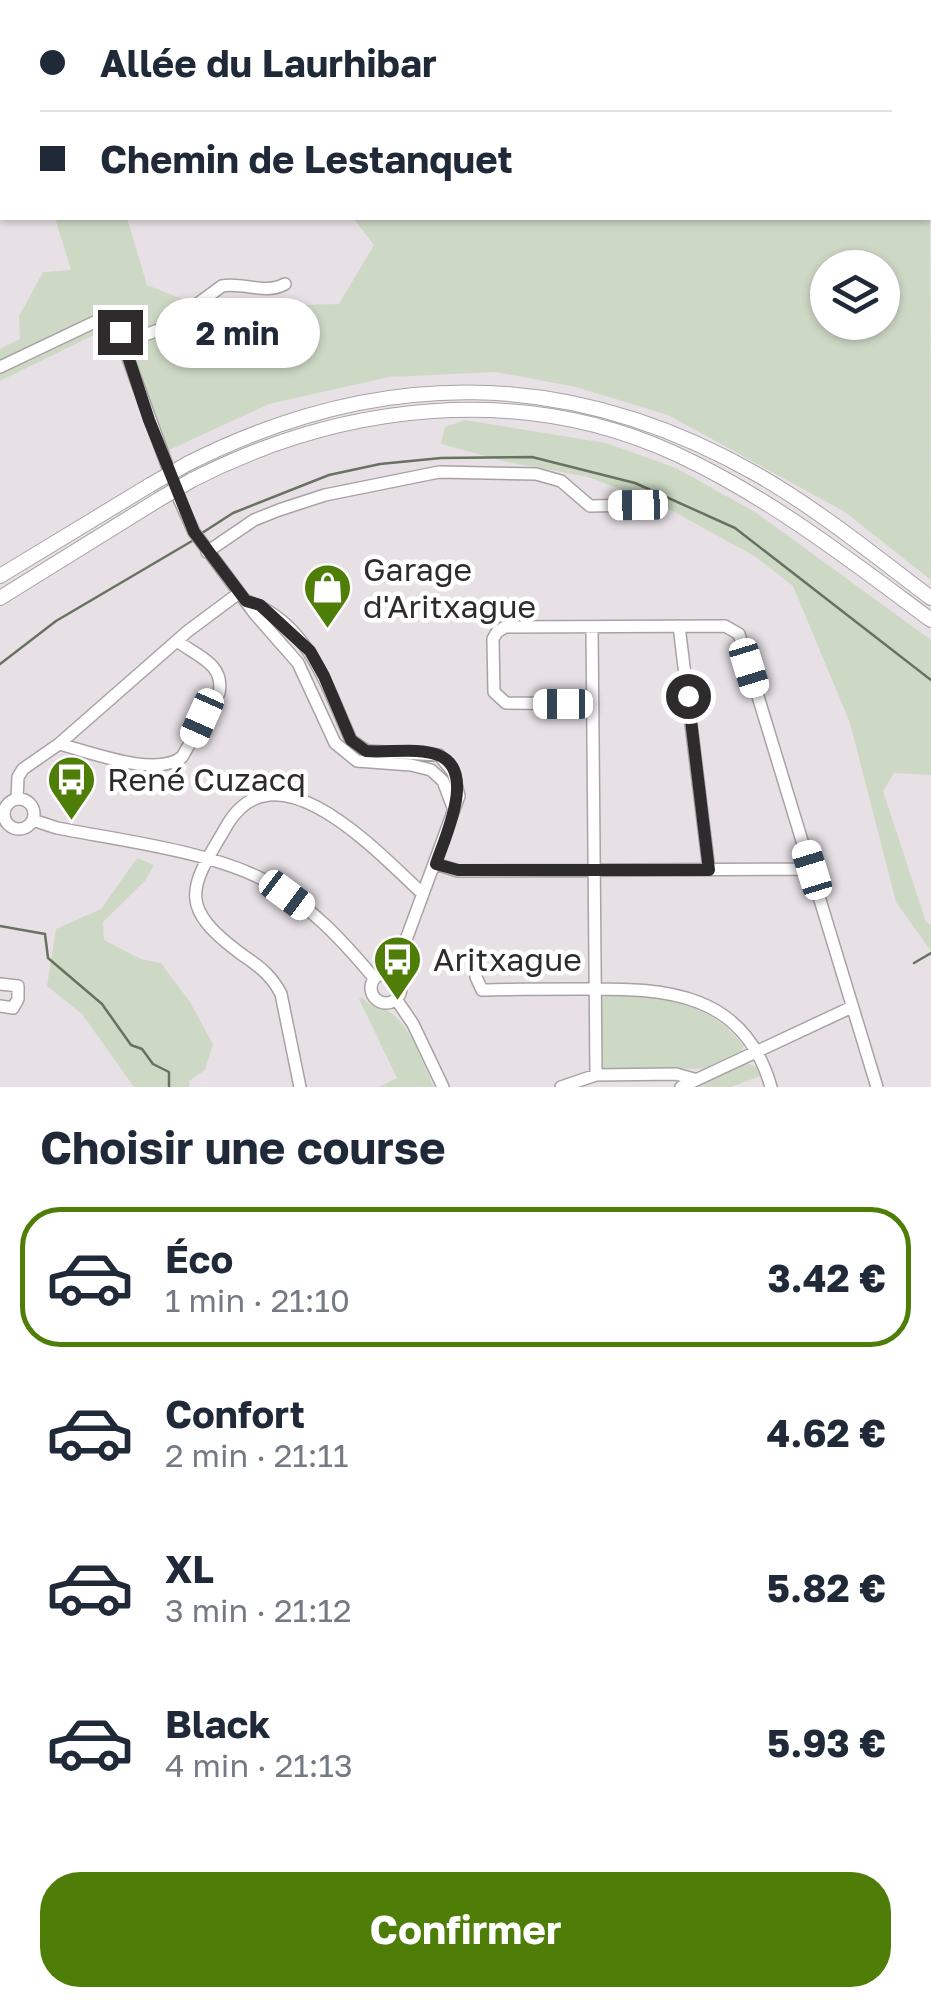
<!DOCTYPE html>
<html lang="fr">
<head>
<meta charset="utf-8">
<style>
	:root { --surface:#fff; --page:#f2f2f3; --text:#1f2937; --muted:#747a83; --line:#e0e1e3; --accent:#4f7e08 }
	body { margin:0; font-family:"Golos Text",sans-serif; background:var(--page); color:var(--text); height:100vh; display:flex; flex-direction:column; font-size:38px; white-space:nowrap }
	* { box-sizing:border-box; margin:0 }
	p { font-size:32px; color:var(--muted) }
	.icon { flex:none; width:55px; height:55px; fill:none; stroke:currentColor; stroke-width:2; stroke-linecap:round; stroke-linejoin:round }
	.map { position:relative; height:1087px; overflow:hidden }
	.panel { display:flex; flex-direction:column; background:var(--surface); flex:1 }
	.panel>* { flex:none }
	.top-card { position:absolute; left:0px; top:0px; width:932px; height:220px; box-shadow:0 2px 8px #0004; display:grid; align-content:center; height:220px; padding:0 40px; background:var(--surface) }
	.fabs { position:absolute; left:810px; top:250px; display:grid; gap:20px }
	.fabs a { display:grid; place-items:center; width:90px; height:90px; border-radius:50%; background:var(--surface); box-shadow:0 2px 8px #0004; font-size:50px }
	.end { position:absolute; width:45px; height:45px; margin:-22px; border:12px solid #2d2b2c; background:#fff; box-shadow:0 0 0 5px #fff }
	.from { border-radius:50% }
	.bubble { position:absolute; height:70px; border-radius:35px; background:var(--surface); box-shadow:0 2px 8px #0004; font-size:32px; font-weight:700; line-height:70px; text-align:center }
	.car { position:absolute; width:30px; height:60px; margin:-30px -15px; border-radius:12px; box-shadow:0 0 8px 2px #0007; background:linear-gradient(#fff 24%,#345 0 40%,#fff 0 76%,#345 0 86%,#fff 0) }
	.top-card b { display:flex; align-items:center; gap:35px; height:95px; font-size:38px }
	.top-card b+b { border-top:2px solid var(--line) }
	.top-card i { width:25px; height:25px; background:var(--text) }
	ul { padding:0; list-style:none }
	li { display:flex; align-items:center; gap:30px; height:140px; margin:0 20px 15px; padding:0 20px; border:5px solid transparent; border-radius:40px }
	li div { flex:1 }
	li b { display:block; font-size:38px }
	li em { font-style:normal; font-weight:700 }
	li.active { border-color:var(--accent) }
	li>.icon { width:90px; height:90px; stroke-width:1.5 }
	h2 { padding:0 40px; font-size:45px; line-height:120px }
	.primary-button { display:flex; gap:20px; margin-top:auto; padding:20px 40px }
	.primary-button a { flex:1; height:115px; border-radius:40px; background:var(--accent); color:#fff; font-size:40px; font-weight:700; line-height:115px; text-align:center }
	.map>svg:first-child { display:block }
	.green { fill:#ced9c5; fill-rule:evenodd }
	.lines { fill:none; stroke-linecap:round; stroke-linejoin:round }
	.stream { stroke:#687260; stroke-width:2.5 }
	.minor-casing { stroke:#a8a2a5; stroke-width:14 }
	.major-casing { stroke:#a8a2a5; stroke-width:16 }
	.minor { stroke:#fff; stroke-width:11 }
	.major { stroke:#fff; stroke-width:14 }
	.major-bridge-casing { stroke:#a8a2a5; stroke-width:16; stroke-linecap:butt }
	.major-bridge { stroke:#fff; stroke-width:14 }
	.route { stroke:#2d2b2c; stroke-width:12 }
	.labels { text-anchor:middle; stroke-width:9; stroke-linejoin:round; paint-order:stroke }
	.poi-label { font-size:32px; fill:#2d2b2c; stroke:#fff; text-anchor:start }
</style>
</head>
<body>
<div class="map">
<svg width="931" height="1087" viewBox="0 0 931 1087">
	<rect width="100%" height="100%" fill="#e7e1e5"/>
	<path class="green" d="M 930,166 L 931,580 L 845,512 L 668,415 L 576,387 L 496,372 L 389,377 L 269,404 L 156,456 L 117,334 L 108,328 L 0,381 L 0,349 L 20,339 L 19,316 L 43,272 L 71,270 L 55,218 L 127,218 L 147,285 L 205,308 L 339,304 L 374,245 L 353,218 L 930,218 ZM 828,268 L 882,268 L 882,322 L 828,322 Z
		M 465,420 L 606,443 L 676,468 L 755,512 L 931,640 L 931,775 L 894,773 L 883,791 L 926,922 L 931,925 L 931,951 L 896,902 L 850,723 L 793,586 L 756,557 L 658,503 L 588,477 L 507,462 L 441,444 L 445,427 Z
		M 137,858 L 154,865 L 145,881 L 103,922 L 104,940 L 141,959 L 161,963 L 190,1002 L 213,1044 L 205,1070 L 189,1081 L 190,1087 L 134,1087 L 82,1014 L 47,986 L 56,929 L 101,909 Z
		M 642,992 C 683,1002 717,1011 744,1046 L 741,1051 L 703,1069 L 603,1068 L 600,1065 L 599,998 L 603,993 Z
		M 362,997 C 374,1012 384,1005 395,1016 C 414,1034 423,1064 434,1087 L 379,1087 L 397,1078 L 359,999 Z
		M 747,1063 L 756,1067 L 760,1076 L 731,1087 L 694,1087 Z"/>
	<g class="lines">
		<path class="stream" d="M 202,533 L 233,513 L 329,475 L 380,464 L 441,458 L 532,457 L 635,483 L 735,528 L 931,680
			M 0,664 L 56,621 L 192,541
			M 0,926 L 45,934 L 48,958 L 102,1004 L 131,1045 L 142,1049 L 153,1064 L 169,1072 L 169,1087
			M 914,963 L 931,953"/>
		<defs>
			<path id="minor" d="M 124,343 L 166,327 L 222,286 C 244,282 265,295 285,284
				M 0,367 L 101,319 L 109,319 L 116,325 L 180,501 L 194,532 L 255,614 L 298,663 L 335,743 L 357,761 L 411,765 L 431,770 L 443,781 L 454,810
				M 207,552 L 254,520 L 279,510 L 325,495 L 439,472 L 536,474 L 561,481 L 590,506 L 638,505
				M 246,601 C 308,621 327,687 351,740 L 367,751 L 439,755 L 453,772 L 459,796 L 393,975
				M 679,626 L 709,870
				M 592,627 L 596,1075
				M 591,704 L 506,703 L 494,692 L 493,639 L 497,632 L 505,627 L 725,626 L 739,634 L 877,1087
				M 59,744 C 90,752 156,778 182,757 L 219,693 C 225,664 197,656 177,641
				M4 814a15 15 0 1 1 30 0a15 15 0 1 1-30 0Z
				M 17,799 L 18,777 L 23,769 L 59,744 L 188,631 L 239,593
				M 33,820 L 57,828 C 119,840 210,851 266,881 C 309,904 343,941 374,978
				M 436,864 L 458,871 L 812,869
				M371 988a15 15 0 1 1 30 0a15 15 0 1 1-30 0Z
				M 476,977 L 482,990 C 516,989 550,989 583,989 C 666,988 744,992 771,1087
				M 0,984 L 18,986 L 18,999 L 13,1008 L 0,1006
				M 396,999 L 413,1024 L 443,1087
				M 300,1087 L 281,994 C 272,976 260,967 244,956 C 174,905 190,888 229,822 C 280,743 382,857 423,894
				M 561,1087 L 596,1075 L 676,1074 L 694,1079
				M 681,1087 L 852,1007"/>
			<path id="major" d="M 692,0 L 696,2
				M 930,146 L 931,147
				M 187,464 C 380,366 569,367 758,475 C 819,510 875,556 931,598
				M 192,480 C 342,403 520,382 676,454 C 769,497 850,560 931,620
				M 0,576 L 150,485
				M 0,598 L 158,500"/>
		</defs>
		<use href="#minor" class="minor-casing"/>
		<use href="#major" class="major-casing"/>
		<use href="#minor" class="minor"/>
		<use href="#major" class="major"/>
		<defs>
			<path id="major-bridge" d="M 150,485 L 187,464
				M 158,500 L 192,480"/>
		</defs>
		<use href="#major-bridge" class="major-bridge-casing"/>
		<use href="#major-bridge" class="major-bridge"/>
	</g>
	<g class="lines">
		<path class="route" d="M 120,332 L 149,420 L 194,532 L 246,601 L 260,605 L 310,651 L 324,676 L 351,740 L 366,751 C 388,753 418,747 438,755 C 478,770 444,839 436,864 L 458,870 L 709,870 L 688,696"/>
	</g>
	<defs>
		<symbol id="shop-pin" viewBox="-11 -11 22 30"><path d="M0 17L-7.5 6A9.5 9.5 0 1 1 7.5 6Z" fill="#4f7e08" stroke="#fff"/><path d="M-5-2.5h2.3a2.7 3.5 0 0 1 5.4 0H5L5.5 6h-11ZM-1.5-2.5h3a1.5 2.3 0 0 0-3 0Z" fill="#fff"/></symbol>
		<symbol id="bus-pin" viewBox="-11 -11 22 30"><path d="M0 17L-7.5 6A9.5 9.5 0 1 1 7.5 6Z" fill="#4f7e08" stroke="#fff"/><path d="M-5-6H5V4H4V6H2V4H-2V6H-4V4H-5ZM-3.5-4V0h7V-4ZM-3.5 1.2v1.5H-2V1.2ZM2 1.2v1.5H3.5V1.2Z" fill="#fff"/></symbol>
	</defs>
	<g fill-rule="evenodd">
		<use href="#shop-pin" x="300" y="560" width="55" height="75"/>
		<use href="#bus-pin" x="44" y="752" width="55" height="75"/>
		<use href="#bus-pin" x="370" y="932" width="55" height="75"/>
	</g>
	<g class="labels">
		<g class="poi-label">
			<text x="363" y="581">Garage<tspan x="363" dy="37">d'Aritxague</tspan></text>
			<text x="107" y="791">René Cuzacq</text>
			<text x="433" y="971">Aritxague</text>
		</g>
	</g>
</svg>
<div class="fabs">
<a><svg class="icon" aria-label="layers" viewBox="0 0 24 24"><path d="M12 4l9 5-9 5-9-5zM3 14l9 5 9-5"/></svg></a>
</div>
<i class="end from" style="left:688px;top:696px"></i>
<i class="end" style="left:120px;top:332px"></i>
<div class="bubble" style="left:155px;top:298px;width:165px">2 min</div>
<i class="car" style="left:638px;top:505px;rotate:269deg"></i>
<i class="car" style="left:749px;top:668px;rotate:163deg"></i>
<i class="car" style="left:563px;top:704px;rotate:270deg"></i>
<i class="car" style="left:202px;top:718px;rotate:204deg"></i>
<i class="car" style="left:812px;top:870px;rotate:343deg"></i>
<i class="car" style="left:287px;top:895px;rotate:127deg"></i>
<div class="top-card">
<b><i class="from"></i>Allée du Laurhibar</b>
<b><i></i>Chemin de Lestanquet</b>
</div>
</div>
<section class="panel">
<h2>Choisir une course</h2>
<ul>
<li class="active"><svg class="icon" aria-label="car" viewBox="0 0 24 24"><path d="M5 17H2v-5l4-1 3-4h7l3 4 3 1v5h-3M9 17h6M6 11h13"/><circle cx="7" cy="17" r="2"/><circle cx="17" cy="17" r="2"/></svg><div><b>Éco</b><p>1 min · 21:10</p></div><em>3.42 €</em></li>
<li><svg class="icon" aria-label="car" viewBox="0 0 24 24"><path d="M5 17H2v-5l4-1 3-4h7l3 4 3 1v5h-3M9 17h6M6 11h13"/><circle cx="7" cy="17" r="2"/><circle cx="17" cy="17" r="2"/></svg><div><b>Confort</b><p>2 min · 21:11</p></div><em>4.62 €</em></li>
<li><svg class="icon" aria-label="car" viewBox="0 0 24 24"><path d="M5 17H2v-5l4-1 3-4h7l3 4 3 1v5h-3M9 17h6M6 11h13"/><circle cx="7" cy="17" r="2"/><circle cx="17" cy="17" r="2"/></svg><div><b>XL</b><p>3 min · 21:12</p></div><em>5.82 €</em></li>
<li><svg class="icon" aria-label="car" viewBox="0 0 24 24"><path d="M5 17H2v-5l4-1 3-4h7l3 4 3 1v5h-3M9 17h6M6 11h13"/><circle cx="7" cy="17" r="2"/><circle cx="17" cy="17" r="2"/></svg><div><b>Black</b><p>4 min · 21:13</p></div><em>5.93 €</em></li>
</ul>
<div class="primary-button"><a>Confirmer</a></div>
</section>
</body>
</html>
